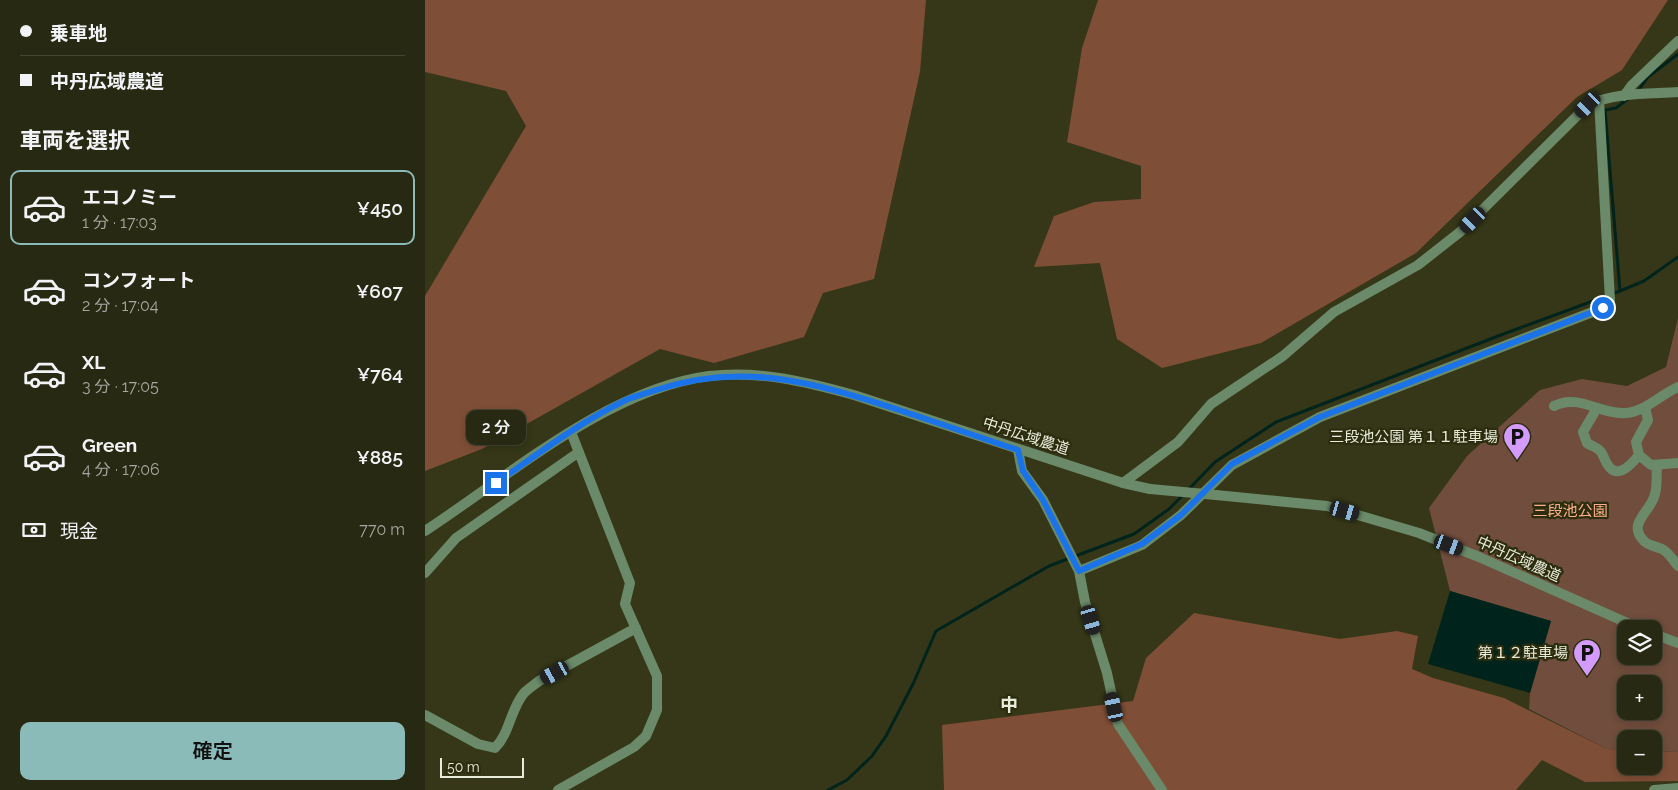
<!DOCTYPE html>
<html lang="ja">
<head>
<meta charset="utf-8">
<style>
	:root { --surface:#282912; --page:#30311b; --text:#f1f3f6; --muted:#a5a69f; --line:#444532; --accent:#8bbbb9 }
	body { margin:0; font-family:Raleway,"Noto Sans JP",sans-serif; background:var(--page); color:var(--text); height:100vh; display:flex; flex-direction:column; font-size:19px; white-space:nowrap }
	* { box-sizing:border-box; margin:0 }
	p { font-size:16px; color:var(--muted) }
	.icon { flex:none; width:28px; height:28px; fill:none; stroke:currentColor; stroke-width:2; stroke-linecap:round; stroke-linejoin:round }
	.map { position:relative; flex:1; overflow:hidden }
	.side { display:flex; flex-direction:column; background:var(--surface); width:425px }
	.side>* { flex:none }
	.guide { display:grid; align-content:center; height:110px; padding:0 20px; background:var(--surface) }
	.buttons { position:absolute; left:1192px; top:620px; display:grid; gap:10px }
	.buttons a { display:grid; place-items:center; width:45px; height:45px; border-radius:10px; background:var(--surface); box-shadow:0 2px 8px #0003,0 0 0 1px var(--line); font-size:25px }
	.scale { position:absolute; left:15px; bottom:12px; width:84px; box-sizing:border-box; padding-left:5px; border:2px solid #e9ebd9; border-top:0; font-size:14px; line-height:18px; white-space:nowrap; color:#e9ebd9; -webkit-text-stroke:4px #2b2d0e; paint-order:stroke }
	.end { position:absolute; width:22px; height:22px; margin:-11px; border:6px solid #1a73e8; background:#fff; box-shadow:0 0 0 2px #fff }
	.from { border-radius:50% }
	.bubble { position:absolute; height:35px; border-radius:10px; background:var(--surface); box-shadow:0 2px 8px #0003,0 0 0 1px var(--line); font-size:16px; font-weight:600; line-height:35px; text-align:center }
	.car { position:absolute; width:15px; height:30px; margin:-15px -8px; border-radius:6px; box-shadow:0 0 4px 1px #0007; background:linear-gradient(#222 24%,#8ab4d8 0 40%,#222 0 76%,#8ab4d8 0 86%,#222 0) }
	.guide b { display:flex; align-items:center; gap:18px; height:48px; font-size:19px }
	.guide b+b { border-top:1px solid var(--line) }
	.guide i { width:12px; height:12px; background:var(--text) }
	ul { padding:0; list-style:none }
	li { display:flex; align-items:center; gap:15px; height:75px; margin:0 10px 8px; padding:0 10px; border:2px solid transparent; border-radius:10px }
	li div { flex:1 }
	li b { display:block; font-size:19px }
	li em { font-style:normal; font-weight:600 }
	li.active { border-color:var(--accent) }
	li>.icon { width:45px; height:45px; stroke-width:1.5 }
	h2 { padding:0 20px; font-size:22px; line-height:60px }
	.pay { display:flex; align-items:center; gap:12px; height:55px; padding:0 20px; font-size:19px }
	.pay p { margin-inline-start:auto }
	.action { display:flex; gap:10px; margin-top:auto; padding:10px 20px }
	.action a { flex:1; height:58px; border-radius:10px; background:var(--accent); color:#111; font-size:20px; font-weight:600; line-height:58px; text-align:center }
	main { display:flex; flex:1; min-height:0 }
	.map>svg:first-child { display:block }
	.green { fill:#704d3d; fill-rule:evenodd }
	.forest { fill:#7f4e36 }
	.water { fill:#00241c }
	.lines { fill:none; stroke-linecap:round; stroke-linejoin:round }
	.stream { stroke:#00241c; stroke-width:3 }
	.pedestrian { stroke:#6a8a69; stroke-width:10 }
	.minor { stroke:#6a8a69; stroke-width:10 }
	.tertiary { stroke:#6a8a69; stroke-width:10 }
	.tertiary-bridge { stroke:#6a8a69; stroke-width:10 }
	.route { stroke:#1a73e8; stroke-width:6 }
	.labels { text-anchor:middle; stroke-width:4.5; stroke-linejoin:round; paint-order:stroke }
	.street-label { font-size:15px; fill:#e9ebd9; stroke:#2b2d0e }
	.poi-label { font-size:15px; fill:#e9ebd9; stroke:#2b2d0e; text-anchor:end }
	.park-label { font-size:15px; fill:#ffb08a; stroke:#2b2d0e }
	.quarter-label { font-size:18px; font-weight:bold; fill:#e9ebd9; stroke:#2b2d0e }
</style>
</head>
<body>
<main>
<section class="side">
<div class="guide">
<b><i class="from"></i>乗車地</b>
<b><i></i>中丹広域農道</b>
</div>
<h2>車両を選択</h2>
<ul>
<li class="active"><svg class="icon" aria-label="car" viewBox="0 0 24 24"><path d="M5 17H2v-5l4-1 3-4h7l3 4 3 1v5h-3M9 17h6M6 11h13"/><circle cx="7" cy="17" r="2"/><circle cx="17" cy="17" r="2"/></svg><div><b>エコノミー</b><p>1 分 · 17:03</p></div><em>¥450</em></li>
<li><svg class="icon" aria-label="car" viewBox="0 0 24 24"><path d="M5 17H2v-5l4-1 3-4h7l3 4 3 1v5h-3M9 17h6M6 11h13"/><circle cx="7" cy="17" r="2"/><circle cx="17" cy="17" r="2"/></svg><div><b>コンフォート</b><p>2 分 · 17:04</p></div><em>¥607</em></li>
<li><svg class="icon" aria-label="car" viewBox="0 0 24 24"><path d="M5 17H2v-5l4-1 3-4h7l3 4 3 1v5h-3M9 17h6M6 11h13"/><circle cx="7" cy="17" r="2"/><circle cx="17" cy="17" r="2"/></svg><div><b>XL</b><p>3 分 · 17:05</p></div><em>¥764</em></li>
<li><svg class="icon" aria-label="car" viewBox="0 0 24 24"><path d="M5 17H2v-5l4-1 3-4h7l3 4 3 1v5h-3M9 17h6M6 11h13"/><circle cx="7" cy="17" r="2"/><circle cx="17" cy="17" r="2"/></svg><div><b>Green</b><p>4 分 · 17:06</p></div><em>¥885</em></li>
</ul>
<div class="pay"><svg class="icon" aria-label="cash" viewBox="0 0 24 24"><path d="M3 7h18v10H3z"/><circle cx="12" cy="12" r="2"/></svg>現金<p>770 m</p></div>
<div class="action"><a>確定</a></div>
</section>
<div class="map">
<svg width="1253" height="790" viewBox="0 0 1253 790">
	<rect width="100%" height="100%" fill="#353718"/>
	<path class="green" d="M 1253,318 L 1253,752 L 1229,751 L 1229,739 L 1201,739 L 1201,750 L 1182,749 L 1104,709 L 1105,693 L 1126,621 L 1025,591 L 1004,508 L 1042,456 L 1115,390 L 1157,379 L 1202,386 L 1241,367 ZM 1201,629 L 1229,629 L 1229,656 L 1201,656 ZM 1201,684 L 1229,684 L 1229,711 L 1201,711 Z"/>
	<path class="forest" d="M 0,0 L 501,0 L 495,72 L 449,279 L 398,293 L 379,337 L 289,363 L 235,349 L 57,449 L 0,471 L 0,296 L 101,126 L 81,91 L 0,72 Z
		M 673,0 L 1243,0 L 1197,70 L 1152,97 L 991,253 L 836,343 L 737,368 L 692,339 L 675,263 L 609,267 L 629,216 L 669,202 L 716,199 L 716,166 L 642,142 L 657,48 Z
		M 769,613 L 915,639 L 972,631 L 993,636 L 987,669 L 1008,678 L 1079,698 L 1182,749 L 1201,750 L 1201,766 L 1229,766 L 1229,751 L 1253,752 L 1253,781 L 1160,782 L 1117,760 L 1091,790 L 519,790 L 517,725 L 708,701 L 721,658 Z"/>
	<path class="water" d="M 1025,591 L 1126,621 L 1105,693 L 1003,664 Z"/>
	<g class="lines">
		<path class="stream" d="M 1213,91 L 1223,77 L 1253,54
			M 1195,291 L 1180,110 L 1191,108 L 1204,98
			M 763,490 L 790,462 L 851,422 L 1081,333 L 1195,291 L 1219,281 L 1253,257
			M 403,790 L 422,780 L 447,756 L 461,736 L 488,684 L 511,631 L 624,566 L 709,534 L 744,509 L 759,494"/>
		<path class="pedestrian" d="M 1129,406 C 1153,393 1176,415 1201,413 C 1221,411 1235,395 1253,387
			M 1220,407 L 1223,420 L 1211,442 L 1214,455 L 1226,465 L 1253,463
			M 1172,408 L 1158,432 L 1162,443 C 1165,445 1170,447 1173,449 C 1178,452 1178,457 1181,462 C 1191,482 1206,465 1214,455
			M 1232,466 C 1231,477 1233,487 1229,497 C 1224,513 1202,524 1219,541 C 1225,547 1234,546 1240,551 C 1245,555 1249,561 1253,566
			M 1229,790 L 1253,788"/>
		<path class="minor" d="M 1199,96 L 1207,85 L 1253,41
			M 593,450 L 597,471 L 618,500 L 654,571 L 660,602 L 682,673 L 693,724 L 737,790
			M 698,483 L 753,442 L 786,404 L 858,356 L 909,312 L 993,265 L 1035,232 L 1163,105 C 1191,92 1223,94 1253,92
			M 654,571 L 717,545 L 756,515 L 807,465 L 895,417 L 1178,308 L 1185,300 L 1174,100
			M 0,573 L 31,538 L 154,452
			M 0,715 L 53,744 L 70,748 C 85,733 85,710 99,693 C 103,689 109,685 114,681 L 211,628
			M 133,790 L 209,747 L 221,736 L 232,710 L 232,676 L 200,604 L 205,583 L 146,432"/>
		<path class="tertiary" d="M 791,495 L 902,506 L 994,533 L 1054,557 L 1216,629
			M 0,531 C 84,476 183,389 284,376 C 334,370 382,382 429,395 L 698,483 L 725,489
			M 1229,634 L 1253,643"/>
		<path class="tertiary-bridge" d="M 725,489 L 791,495"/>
	</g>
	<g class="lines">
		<path class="route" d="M 71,483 C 112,455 153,423 199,401 C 209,396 220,394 231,390 C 318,361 391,383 474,410 C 514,423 553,437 593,450 L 598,471 L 618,500 L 654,571 L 717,544 L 756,515 L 807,464 L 895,417 L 1178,308"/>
	</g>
	<defs>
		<symbol id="parking-pin" viewBox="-11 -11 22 30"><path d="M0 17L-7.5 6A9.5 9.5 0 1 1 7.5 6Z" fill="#d39cfc" stroke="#2b2d0e"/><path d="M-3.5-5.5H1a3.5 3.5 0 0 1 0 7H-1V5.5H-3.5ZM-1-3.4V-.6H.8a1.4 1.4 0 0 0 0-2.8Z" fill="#111"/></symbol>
	</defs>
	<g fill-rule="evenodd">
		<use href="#parking-pin" x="1076" y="421" width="32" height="43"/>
		<use href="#parking-pin" x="1146" y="637" width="32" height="43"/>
	</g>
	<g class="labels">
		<g class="street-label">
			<text transform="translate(601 436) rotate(18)" y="5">中丹広域農道</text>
			<text transform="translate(1094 559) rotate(24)" y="5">中丹広域農道</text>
		</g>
		<g class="poi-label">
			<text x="1073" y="442">三段池公園 第１１駐車場</text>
			<text x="1143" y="658">第１２駐車場</text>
		</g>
		<g class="park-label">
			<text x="1145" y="516">三段池公園</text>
		</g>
		<g class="quarter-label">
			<text x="584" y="711">中</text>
		</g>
	</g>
</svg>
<div class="buttons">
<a><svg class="icon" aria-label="layers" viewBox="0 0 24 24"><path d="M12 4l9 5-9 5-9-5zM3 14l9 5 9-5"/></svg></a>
<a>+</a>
<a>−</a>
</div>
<div class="scale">50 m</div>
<i class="end from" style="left:1178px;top:308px"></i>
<i class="end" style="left:71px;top:483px"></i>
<div class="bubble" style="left:41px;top:410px;width:60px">2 分</div>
<i class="car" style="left:1163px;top:105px;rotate:224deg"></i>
<i class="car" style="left:1048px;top:220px;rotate:225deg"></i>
<i class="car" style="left:920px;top:511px;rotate:106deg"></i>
<i class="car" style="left:1024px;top:545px;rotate:111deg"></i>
<i class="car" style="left:666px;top:620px;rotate:163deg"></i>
<i class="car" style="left:130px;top:673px;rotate:241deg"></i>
<i class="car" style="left:689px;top:707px;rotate:348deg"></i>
</div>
</main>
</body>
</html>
